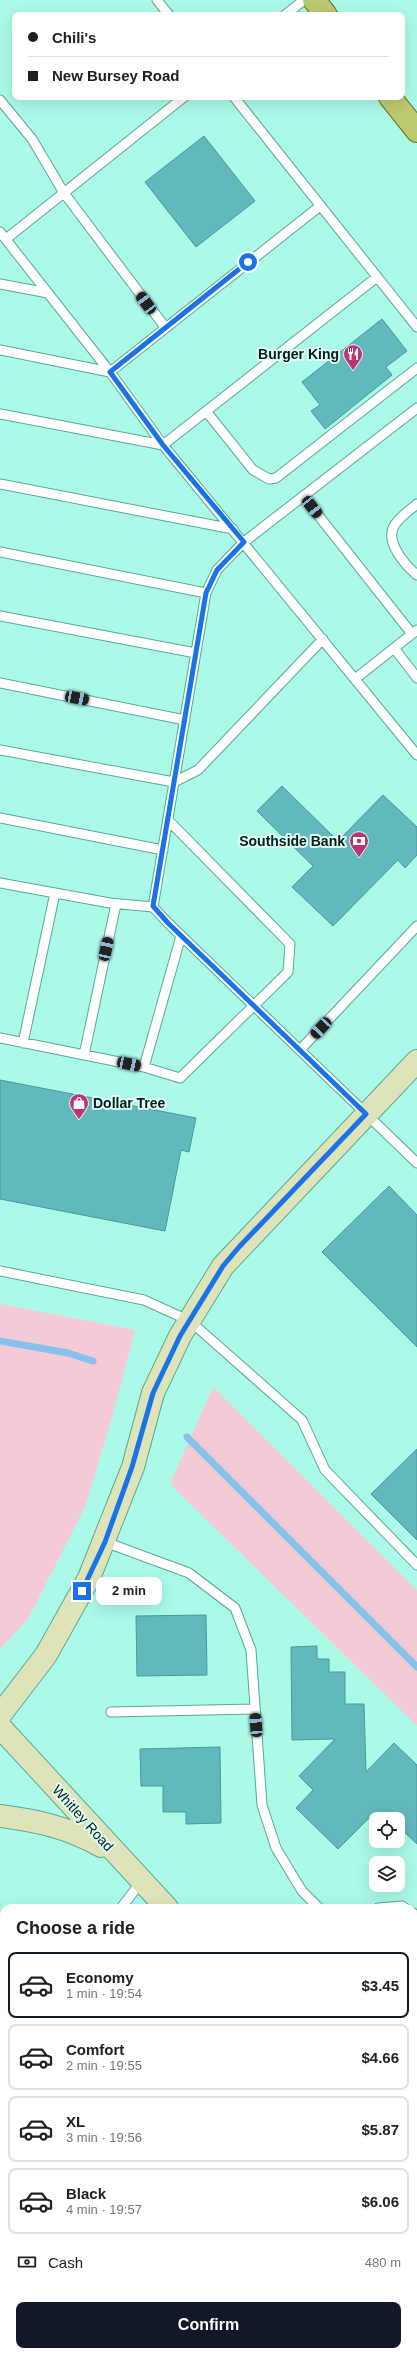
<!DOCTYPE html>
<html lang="en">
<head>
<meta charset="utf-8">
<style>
	:root { --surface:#fff; --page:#f2f2f2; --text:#202124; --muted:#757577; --line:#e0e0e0; --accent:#111827 }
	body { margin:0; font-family:Arial,sans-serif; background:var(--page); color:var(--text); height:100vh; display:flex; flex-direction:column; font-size:15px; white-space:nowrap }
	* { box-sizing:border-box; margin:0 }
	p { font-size:13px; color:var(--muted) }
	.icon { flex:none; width:22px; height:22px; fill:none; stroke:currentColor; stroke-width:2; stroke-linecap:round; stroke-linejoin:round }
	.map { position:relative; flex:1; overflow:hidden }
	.drawer { position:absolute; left:0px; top:1904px; width:417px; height:452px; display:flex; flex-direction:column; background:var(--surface); border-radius:12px 12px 0 0; box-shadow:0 4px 16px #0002 }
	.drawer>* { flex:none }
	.guide { position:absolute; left:12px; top:12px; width:393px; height:88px; border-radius:8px; box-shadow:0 4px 16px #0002; display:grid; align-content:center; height:88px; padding:0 16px; background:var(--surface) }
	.buttons { position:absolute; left:369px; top:1812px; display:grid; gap:8px }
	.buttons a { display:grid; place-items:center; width:36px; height:36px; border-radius:8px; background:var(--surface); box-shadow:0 4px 16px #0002; font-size:20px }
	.end { position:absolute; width:18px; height:18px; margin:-9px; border:5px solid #1a73e8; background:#fff; box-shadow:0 0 0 2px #fff }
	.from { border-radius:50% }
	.bubble { position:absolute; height:28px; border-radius:8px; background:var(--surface); box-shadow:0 4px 16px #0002; font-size:13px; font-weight:600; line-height:28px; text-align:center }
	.car { position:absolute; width:12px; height:24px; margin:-12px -6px; border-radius:5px; box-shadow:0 0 3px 1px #0007; background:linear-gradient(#222 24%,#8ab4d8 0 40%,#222 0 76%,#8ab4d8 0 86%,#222 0) }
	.guide b { display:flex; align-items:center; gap:14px; height:38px; font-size:15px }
	.guide b+b { border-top:1px solid var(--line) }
	.guide i { width:10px; height:10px; background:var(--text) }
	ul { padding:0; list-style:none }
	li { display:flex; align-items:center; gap:12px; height:66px; margin:0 8px 6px; padding:0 8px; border:2px solid var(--line); border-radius:8px }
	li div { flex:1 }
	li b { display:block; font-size:15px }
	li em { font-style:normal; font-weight:600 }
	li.current { border-color:var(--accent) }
	li>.icon { width:36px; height:36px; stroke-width:1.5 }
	h2 { padding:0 16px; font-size:18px; line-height:48px }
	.pay { display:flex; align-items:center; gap:10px; height:44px; padding:0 16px; font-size:15px }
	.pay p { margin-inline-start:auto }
	.primary-button { display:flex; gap:8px; margin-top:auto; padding:8px 16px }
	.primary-button a { flex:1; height:46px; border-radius:8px; background:var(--accent); color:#fff; font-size:16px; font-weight:600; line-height:46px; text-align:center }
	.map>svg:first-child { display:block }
	.green { fill:#f4cad6 }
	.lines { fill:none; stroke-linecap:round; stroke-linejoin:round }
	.stream { stroke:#86c2ea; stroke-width:7 }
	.building { fill:#62b9bc; stroke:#44999c }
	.lane-casing { stroke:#5aa898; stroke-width:11 }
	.secondary-casing { stroke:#5aa898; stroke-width:24 }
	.primary-casing { stroke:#5e7613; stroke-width:24 }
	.lane { stroke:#fff; stroke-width:9 }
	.secondary { stroke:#dee4b7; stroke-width:22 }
	.primary { stroke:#bcc970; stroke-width:22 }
	.route { stroke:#1a73e8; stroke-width:5 }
	.labels { text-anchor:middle; stroke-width:4; stroke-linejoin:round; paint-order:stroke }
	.poi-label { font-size:14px; font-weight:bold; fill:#001e18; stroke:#dffdf5; text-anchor:end }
	.street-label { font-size:14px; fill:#001e18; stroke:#dffdf5 }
</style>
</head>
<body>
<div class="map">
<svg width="417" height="2356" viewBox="0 0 417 2356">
	<rect width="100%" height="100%" fill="#abfae8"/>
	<path class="green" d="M 0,1304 L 135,1330 L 113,1414 L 85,1507 L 28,1619 L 0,1649 Z
		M 213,1387 L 417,1590 L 417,1726 L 170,1484 Z"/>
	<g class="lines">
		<path class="stream" d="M 0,1341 L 68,1353 L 93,1361
			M 187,1437 L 417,1667"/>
	</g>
	<path class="building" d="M 204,136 L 255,201 L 196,247 L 145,182 Z
		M 382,319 L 407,351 L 386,367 L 392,375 L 325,429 L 311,411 L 320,405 L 302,382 Z
		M 282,786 L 338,841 L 383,795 L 417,827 L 417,855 L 405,868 L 398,860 L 333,926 L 292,887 L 313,866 L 257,811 Z
		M 0,1080 L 196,1118 L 189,1152 L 181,1150 L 165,1231 L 0,1199 Z
		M 389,1186 L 417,1215 L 417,1347 L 322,1252 Z
		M 417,1449 L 417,1540 L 371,1494 Z
		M 206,1615 L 207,1675 L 137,1676 L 136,1616 Z
		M 317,1646 L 317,1659 L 329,1659 L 329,1672 L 345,1672 L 345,1704 L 364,1704 L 366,1772 L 394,1743 L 417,1765 L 417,1844 L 398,1826 L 398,1819 L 368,1819 L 338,1849 L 296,1808 L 313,1790 L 299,1776 L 335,1739 L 292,1740 L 291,1647 Z
		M 220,1747 L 221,1823 L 186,1824 L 186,1812 L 163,1812 L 163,1786 L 141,1786 L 140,1749 Z"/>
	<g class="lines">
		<defs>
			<path id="lane" d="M 157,0 L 169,15
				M 285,15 L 304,0
				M 234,97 L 417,327
				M 0,100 L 32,139 L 64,193 L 165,327
				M 0,232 L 110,372 L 163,445 L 417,755
				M 6,239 L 184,97
				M 0,284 L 48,293
				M 0,350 L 110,372 L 320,206
				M 417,408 L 244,542 L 217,570 L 206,593 L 153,907 L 168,923 L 417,1163
				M 206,411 L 253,470 L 269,479 L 276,478 L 417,368
				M 0,414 L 163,445 L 377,277
				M 0,484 L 233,529
				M 303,496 L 412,634
				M 417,504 C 409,511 399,517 394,526 C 385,542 405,565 417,575
				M 0,552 L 206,593
				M 0,616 L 196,653
				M 394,648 L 417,678
				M 355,679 L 417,630
				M 0,683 L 185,720
				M 0,750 L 174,782 L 198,770 L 323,639
				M 0,818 L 163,850
				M 168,820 L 290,944 L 288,972 L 180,1078 L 144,1067 L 181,936
				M 0,883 L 110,903 L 153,907
				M 0,1038 L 144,1067
				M 23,1043 L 55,893
				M 300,1050 L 417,926
				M 84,1055 L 116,904
				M 0,1271 L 144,1300 L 190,1321 L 302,1420 L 325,1470 L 417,1565
				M 105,1542 L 189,1573 L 235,1608 L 251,1650 L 262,1805 L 276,1848 L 302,1891 L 319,1908
				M 111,1712 L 255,1709
				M 121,1908 L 141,1882
				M 378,1908 L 402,1906 L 405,1908
				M 413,1913 L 417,1916
				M 413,1992 L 417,1995
				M 315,2352 L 319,2356
				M 167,2356 L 171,2352
				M 264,2356 L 268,2352
				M 358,2356 L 362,2352"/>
			<path id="secondary" d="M 0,1715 L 46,1655 L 89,1578 L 133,1467 L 153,1393 L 180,1336 L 223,1266 L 417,1061
				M 0,1727 L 167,1908
				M 0,1816 C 38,1821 67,1827 101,1846
				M 413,2153 L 417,2158"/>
			<path id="primary" d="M 314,0 L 326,15
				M 390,97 L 417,131"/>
		</defs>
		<use href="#lane" class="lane-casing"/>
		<use href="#secondary" class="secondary-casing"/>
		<use href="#primary" class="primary-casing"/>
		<use href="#lane" class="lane"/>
		<use href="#secondary" class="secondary"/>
		<use href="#primary" class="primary"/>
	</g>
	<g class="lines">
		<path class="route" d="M 82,1591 L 105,1542 L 132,1467 L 153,1393 L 180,1336 L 223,1266 L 239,1247 L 366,1114 L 168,923 L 153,906 L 206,593 L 217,570 L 244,542 L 163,445 L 110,372 L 248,262"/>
	</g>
	<defs>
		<symbol id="restaurant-pin" viewBox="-11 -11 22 30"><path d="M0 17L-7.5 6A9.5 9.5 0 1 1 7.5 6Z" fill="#bd3470" stroke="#dffdf5"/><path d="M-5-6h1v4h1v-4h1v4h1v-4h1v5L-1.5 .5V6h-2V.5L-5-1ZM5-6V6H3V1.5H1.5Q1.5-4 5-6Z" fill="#fff"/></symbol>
		<symbol id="bank-pin" viewBox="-11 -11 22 30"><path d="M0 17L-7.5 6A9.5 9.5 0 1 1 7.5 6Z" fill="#bd3470" stroke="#dffdf5"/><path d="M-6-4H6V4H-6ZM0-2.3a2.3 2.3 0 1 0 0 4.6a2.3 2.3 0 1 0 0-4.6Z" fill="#fff"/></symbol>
		<symbol id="shop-pin" viewBox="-11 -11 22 30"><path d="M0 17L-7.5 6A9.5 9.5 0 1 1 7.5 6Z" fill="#bd3470" stroke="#dffdf5"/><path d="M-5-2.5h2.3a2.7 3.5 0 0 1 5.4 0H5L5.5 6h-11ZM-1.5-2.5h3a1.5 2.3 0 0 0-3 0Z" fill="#fff"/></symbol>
	</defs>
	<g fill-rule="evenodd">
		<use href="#restaurant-pin" x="342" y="343" width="22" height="30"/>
		<use href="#bank-pin" x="348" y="830" width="22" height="30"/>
		<use href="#shop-pin" x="68" y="1092" width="22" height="30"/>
	</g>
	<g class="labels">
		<g class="poi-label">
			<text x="339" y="359">Burger King</text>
			<text x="345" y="846">Southside Bank</text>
			<text x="93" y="1108" text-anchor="start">Dollar Tree</text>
		</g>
		<g class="street-label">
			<text transform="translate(83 1818) rotate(48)" y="5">Whitley Road</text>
		</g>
	</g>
</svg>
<div class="buttons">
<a><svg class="icon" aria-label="locate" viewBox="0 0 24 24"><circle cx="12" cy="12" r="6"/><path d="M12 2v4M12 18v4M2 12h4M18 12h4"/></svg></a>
<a><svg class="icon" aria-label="layers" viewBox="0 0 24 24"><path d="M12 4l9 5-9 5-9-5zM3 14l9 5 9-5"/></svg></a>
</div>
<i class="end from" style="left:248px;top:262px"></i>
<i class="end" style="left:82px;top:1591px"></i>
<div class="bubble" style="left:96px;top:1577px;width:66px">2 min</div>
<i class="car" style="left:146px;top:303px;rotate:323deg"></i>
<i class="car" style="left:312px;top:507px;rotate:142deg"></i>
<i class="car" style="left:77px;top:698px;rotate:101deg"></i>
<i class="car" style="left:106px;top:949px;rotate:12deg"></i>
<i class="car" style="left:321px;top:1028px;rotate:223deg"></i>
<i class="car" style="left:129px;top:1064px;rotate:102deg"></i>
<i class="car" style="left:256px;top:1725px;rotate:356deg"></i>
<div class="guide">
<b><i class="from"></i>Chili's</b>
<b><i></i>New Bursey Road</b>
</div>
<section class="drawer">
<h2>Choose a ride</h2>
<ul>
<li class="current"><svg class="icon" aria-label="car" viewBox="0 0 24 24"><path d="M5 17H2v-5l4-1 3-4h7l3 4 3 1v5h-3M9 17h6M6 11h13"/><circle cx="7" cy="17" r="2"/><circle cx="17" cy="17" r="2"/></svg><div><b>Economy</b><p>1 min · 19:54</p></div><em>$3.45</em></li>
<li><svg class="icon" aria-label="car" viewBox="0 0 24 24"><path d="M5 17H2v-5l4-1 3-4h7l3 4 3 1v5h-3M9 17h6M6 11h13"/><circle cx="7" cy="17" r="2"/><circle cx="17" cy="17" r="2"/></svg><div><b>Comfort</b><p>2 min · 19:55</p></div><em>$4.66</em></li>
<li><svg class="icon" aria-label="car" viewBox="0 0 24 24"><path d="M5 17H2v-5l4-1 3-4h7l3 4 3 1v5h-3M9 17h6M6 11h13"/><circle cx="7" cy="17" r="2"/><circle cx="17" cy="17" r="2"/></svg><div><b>XL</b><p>3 min · 19:56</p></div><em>$5.87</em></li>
<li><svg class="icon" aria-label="car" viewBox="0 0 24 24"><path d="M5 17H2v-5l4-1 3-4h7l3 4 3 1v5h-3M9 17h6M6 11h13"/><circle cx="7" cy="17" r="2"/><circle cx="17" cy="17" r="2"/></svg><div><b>Black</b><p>4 min · 19:57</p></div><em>$6.06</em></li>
</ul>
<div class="pay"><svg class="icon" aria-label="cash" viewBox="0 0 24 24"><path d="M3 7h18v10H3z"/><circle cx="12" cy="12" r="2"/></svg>Cash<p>480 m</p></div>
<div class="primary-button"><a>Confirm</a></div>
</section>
</div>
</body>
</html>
